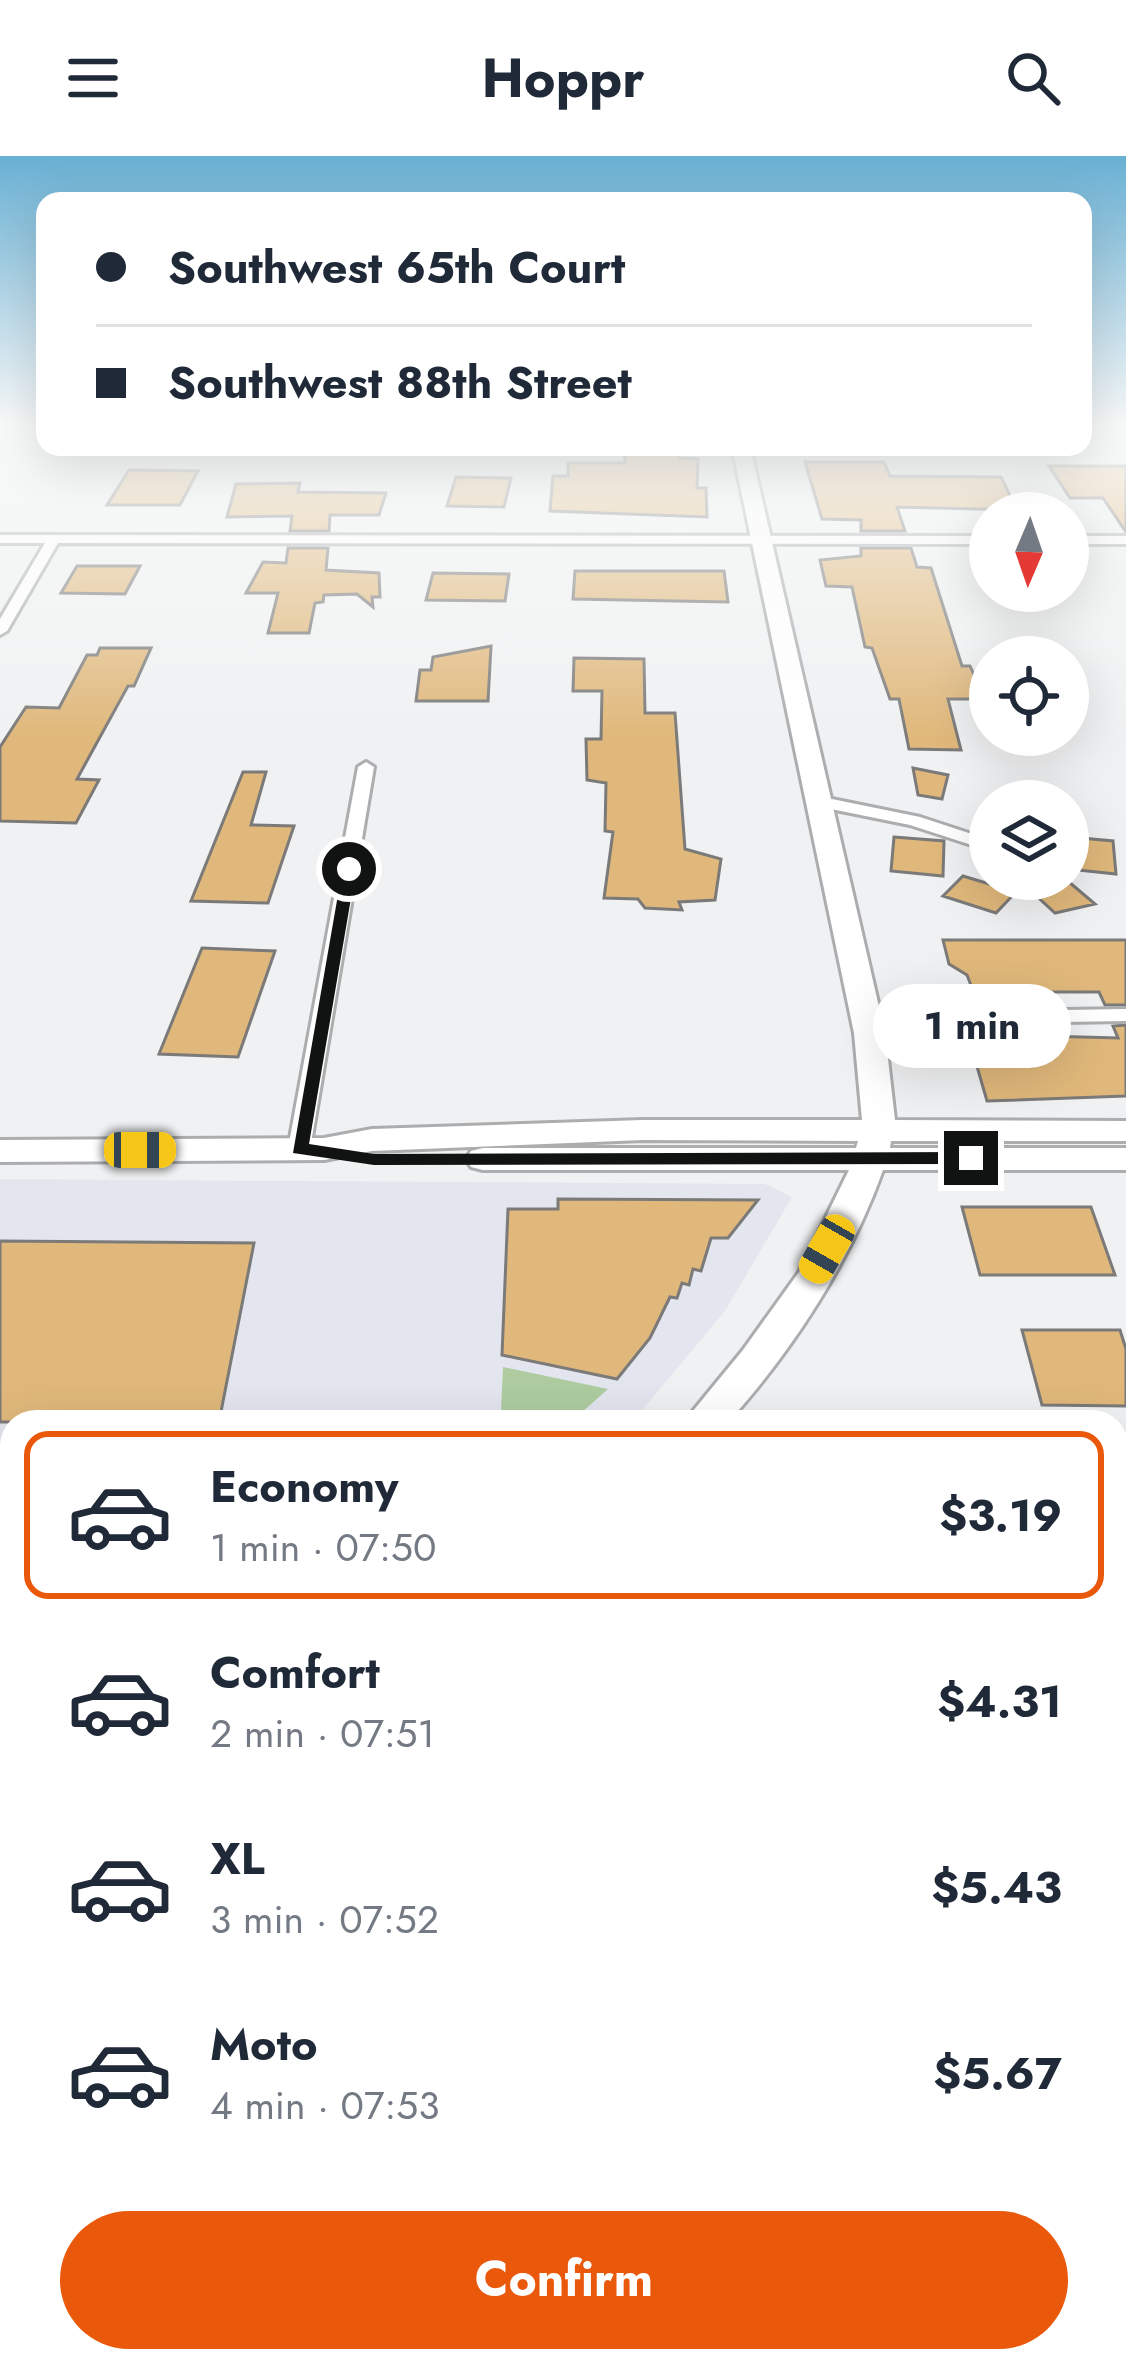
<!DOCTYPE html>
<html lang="en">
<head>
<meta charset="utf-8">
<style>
	:root { --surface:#fff; --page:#f6f6f7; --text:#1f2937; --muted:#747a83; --line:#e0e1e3; --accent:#ea580c }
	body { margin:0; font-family:Jost,sans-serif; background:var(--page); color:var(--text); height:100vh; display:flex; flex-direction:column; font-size:45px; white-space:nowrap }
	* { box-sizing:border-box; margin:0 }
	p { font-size:39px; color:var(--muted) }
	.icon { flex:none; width:66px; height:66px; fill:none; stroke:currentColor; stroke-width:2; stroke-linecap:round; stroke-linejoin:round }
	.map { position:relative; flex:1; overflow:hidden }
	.sheet { position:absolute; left:0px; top:1254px; width:1128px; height:963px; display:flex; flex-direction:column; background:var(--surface); border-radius:36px 36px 0 0; box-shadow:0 12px 48px #0002 }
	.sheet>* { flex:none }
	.hud { position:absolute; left:36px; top:36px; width:1056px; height:264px; border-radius:24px; box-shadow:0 12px 48px #0002; display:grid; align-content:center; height:264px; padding:0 60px; background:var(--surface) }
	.needle { width:78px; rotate:182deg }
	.buttons { position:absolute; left:969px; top:336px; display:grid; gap:24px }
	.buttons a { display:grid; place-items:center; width:120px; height:120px; border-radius:50%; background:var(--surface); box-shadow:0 12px 48px #0002; font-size:60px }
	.end { position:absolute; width:54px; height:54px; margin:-27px; border:15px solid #111212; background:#fff; box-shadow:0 0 0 6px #fff }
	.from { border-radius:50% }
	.bubble { position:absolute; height:84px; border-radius:42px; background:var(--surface); box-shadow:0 12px 48px #0002; font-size:39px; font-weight:700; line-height:84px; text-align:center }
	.car { position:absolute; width:36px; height:72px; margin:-36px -18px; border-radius:15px; box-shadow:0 0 9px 3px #0007; background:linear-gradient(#f5c518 24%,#345 0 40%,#f5c518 0 76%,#345 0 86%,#f5c518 0) }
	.hud b { display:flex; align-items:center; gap:42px; height:114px; font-size:45px }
	.hud b+b { border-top:3px solid var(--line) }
	.hud i { width:30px; height:30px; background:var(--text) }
	ul { padding:21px 0 0; list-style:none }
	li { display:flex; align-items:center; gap:36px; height:168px; margin:0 24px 18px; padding:0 36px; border:6px solid transparent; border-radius:24px }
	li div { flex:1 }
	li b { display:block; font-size:45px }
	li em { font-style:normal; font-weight:700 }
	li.active { border-color:var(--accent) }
	li>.icon { width:108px; height:108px; stroke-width:1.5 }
	.button { display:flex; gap:24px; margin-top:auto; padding:24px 60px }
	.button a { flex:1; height:138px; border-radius:72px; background:var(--accent); color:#fff; font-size:48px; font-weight:700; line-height:138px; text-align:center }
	header { display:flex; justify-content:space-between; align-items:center; height:156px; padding:0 60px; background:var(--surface); font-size:54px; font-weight:700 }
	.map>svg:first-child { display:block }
	.built { fill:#e3e6ef }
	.green { fill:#aecca0 }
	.water { fill:#4aabb3 }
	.building { fill:#e0b87b; stroke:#7b7a79; stroke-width:3 }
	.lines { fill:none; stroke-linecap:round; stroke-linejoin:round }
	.street-casing { stroke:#acadaf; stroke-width:6 }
	.secondary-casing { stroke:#acadaf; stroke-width:6 }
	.street { fill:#fff; fill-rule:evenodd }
	.secondary { fill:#fff; fill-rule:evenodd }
	.route { fill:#111212 }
</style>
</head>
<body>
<header><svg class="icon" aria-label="menu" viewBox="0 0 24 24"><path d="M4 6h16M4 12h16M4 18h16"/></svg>Hoppr<svg class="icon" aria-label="search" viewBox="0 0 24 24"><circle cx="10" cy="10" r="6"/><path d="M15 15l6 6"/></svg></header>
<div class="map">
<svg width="1126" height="2216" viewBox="0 0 1126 2216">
	<rect width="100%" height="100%" fill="#f0f1f2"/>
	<path class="built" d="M 0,1023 L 765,1028 L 792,1041 L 725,1155 L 632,1266 L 12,1266 L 12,1682 L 0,1691 Z"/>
	<path class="green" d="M 503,1211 L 608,1233 L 571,1266 L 515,1266 L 501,1255 Z
		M 12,1372 L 12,1622 L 0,1626 L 0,1376 Z"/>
	<path class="water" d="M 0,2060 L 12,2062 L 12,2205 L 1116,2205 L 1116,2175 L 1126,2175 L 1126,2216 L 0,2216 Z"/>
	<path class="building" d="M 624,291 L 678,291 L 680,302 L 698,303 L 697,332 L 706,332 L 707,361 L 550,355 L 553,320 L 568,320 L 568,307 L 625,307 Z
		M 805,306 L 884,306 L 890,320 L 1001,321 L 1017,354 L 897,351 L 905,375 L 861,375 L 861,364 L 822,363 Z
		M 1049,310 L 1126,310 L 1126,376 L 1103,342 L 1070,342 Z
		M 129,314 L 198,315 L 180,349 L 107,349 Z
		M 456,321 L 511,322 L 504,351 L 447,350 Z
		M 300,327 L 298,336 L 386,337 L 379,359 L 330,359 L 329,375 L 290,375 L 292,360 L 227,361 L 236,328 Z
		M 288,392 L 328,392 L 326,414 L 379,417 L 380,441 L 372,441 L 373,451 L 357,438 L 324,439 L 323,446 L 315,447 L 309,477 L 268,477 L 278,437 L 246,437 L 263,406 L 286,407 Z
		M 861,392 L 911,392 L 917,411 L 931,412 L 962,510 L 970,510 L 985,543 L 948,543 L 961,594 L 909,593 L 899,543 L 890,543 L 872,492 L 865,491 L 852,431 L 826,430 L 820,404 L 861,400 Z
		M 77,410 L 140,410 L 125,438 L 61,437 Z
		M 575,415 L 724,415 L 728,446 L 573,443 Z
		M 433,417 L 509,418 L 505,445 L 426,444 Z
		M 491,490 L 488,545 L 416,545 L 420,514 L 431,514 L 433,501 Z
		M 100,492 L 151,492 L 134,530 L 128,530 L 77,623 L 99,624 L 76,667 L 0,665 L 0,591 L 26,551 L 59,552 L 87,499 L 97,499 Z
		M 574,502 L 644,503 L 645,557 L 675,557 L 685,693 L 721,703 L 715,744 L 679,746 L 682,754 L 645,752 L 638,743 L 604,742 L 613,676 L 605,675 L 606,627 L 587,624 L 586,583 L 601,583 L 602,535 L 573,535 Z
		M 913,612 L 948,619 L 942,643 L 918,639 Z
		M 243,616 L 266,616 L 251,669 L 294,670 L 268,747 L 191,745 Z
		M 894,681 L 944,685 L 943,720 L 891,715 Z
		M 1070,681 L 1113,685 L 1116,718 L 1068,713 Z
		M 963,720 L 1016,736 L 996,757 L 943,740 Z
		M 1069,726 L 1095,748 L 1055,757 L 1030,734 Z
		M 943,784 L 1126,784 L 1126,849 L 1105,849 L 1099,836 L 994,836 L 992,831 L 972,832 L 967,819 L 949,808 Z
		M 202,792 L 275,795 L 238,901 L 159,898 Z
		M 1126,869 L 1126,940 L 987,945 L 976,907 L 997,907 L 989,884 L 1006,884 L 1004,879 L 1118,882 L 1113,870 Z
		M 558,1043 L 758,1044 L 728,1082 L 711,1082 L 701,1115 L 693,1113 L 689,1129 L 682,1127 L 677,1142 L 670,1141 L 650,1182 L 617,1223 L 502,1199 L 508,1053 L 558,1053 Z
		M 962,1051 L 1091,1051 L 1115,1119 L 980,1119 Z
		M 0,1085 L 254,1087 L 219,1266 L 0,1266 Z
		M 1022,1174 L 1120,1174 L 1126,1193 L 1126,1250 L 1042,1249 Z"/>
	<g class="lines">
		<defs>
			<path id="street" d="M 0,379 L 990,380 L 990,388 L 58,387 L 7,475 L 0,479 L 0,463 L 45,387 L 0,387 Z
				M 1068,380 L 1126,380 L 1126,388 L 1068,388 Z
				M 366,606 L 374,611 L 310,993 L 299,1000 L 288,993 L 358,611 Z
				M 822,641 L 920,661 L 990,684 L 990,695 L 910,669 L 816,650 L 816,642 Z
				M 1126,853 L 1126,865 L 864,869 L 854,863 L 864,857 Z"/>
			<path id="secondary" d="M 732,291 L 750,291 L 885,877 L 895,964 L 1126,965 L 1126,985 L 891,985 L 890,992 L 1126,992 L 1126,1014 L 883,1014 C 850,1106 793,1194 728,1266 L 684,1266 L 743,1194 L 799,1116 L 849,1014 L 483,1014 L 471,1011 L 466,1003 L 471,995 L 483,992 L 856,992 L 858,985 L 643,984 L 372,995 L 324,1004 L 0,1006 L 0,984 L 324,982 L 372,973 L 643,964 L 862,964 L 854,877 Z
				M 12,1732 L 12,1788 L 0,1793 L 0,1737 Z"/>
		</defs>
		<use href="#street" class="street-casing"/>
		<use href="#secondary" class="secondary-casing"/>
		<use href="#street" class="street"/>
		<use href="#secondary" class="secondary"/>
	</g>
	<linearGradient id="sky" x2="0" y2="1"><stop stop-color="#69b0d3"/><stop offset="0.46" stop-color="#f8f9f9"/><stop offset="1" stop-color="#f8f9f9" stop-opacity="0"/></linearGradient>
	<rect width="1126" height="581" fill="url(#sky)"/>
	<path class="route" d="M 343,710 L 356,713 L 309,988 L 374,998 L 971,996 L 980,1002 L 971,1008 L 374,1009 L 293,997 Z"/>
</svg>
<div class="buttons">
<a><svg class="needle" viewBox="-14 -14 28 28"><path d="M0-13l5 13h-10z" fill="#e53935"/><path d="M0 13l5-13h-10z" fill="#747a83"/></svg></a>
<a><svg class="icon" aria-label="locate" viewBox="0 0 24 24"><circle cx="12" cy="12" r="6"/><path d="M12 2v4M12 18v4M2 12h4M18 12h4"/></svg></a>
<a><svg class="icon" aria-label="layers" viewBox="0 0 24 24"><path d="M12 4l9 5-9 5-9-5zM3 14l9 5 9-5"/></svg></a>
</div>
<i class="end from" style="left:349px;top:713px"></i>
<i class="end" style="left:971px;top:1002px"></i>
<div class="bubble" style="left:873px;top:828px;width:198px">1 min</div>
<i class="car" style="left:140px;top:994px;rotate:90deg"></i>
<i class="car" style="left:827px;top:1093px;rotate:210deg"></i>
<div class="hud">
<b><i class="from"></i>Southwest 65th Court</b>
<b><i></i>Southwest 88th Street</b>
</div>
<section class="sheet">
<ul>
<li class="active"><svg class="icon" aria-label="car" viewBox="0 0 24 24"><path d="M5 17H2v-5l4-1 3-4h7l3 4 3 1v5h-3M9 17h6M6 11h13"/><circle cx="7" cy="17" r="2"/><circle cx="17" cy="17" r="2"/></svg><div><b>Economy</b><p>1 min · 07:50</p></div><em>$3.19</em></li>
<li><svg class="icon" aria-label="car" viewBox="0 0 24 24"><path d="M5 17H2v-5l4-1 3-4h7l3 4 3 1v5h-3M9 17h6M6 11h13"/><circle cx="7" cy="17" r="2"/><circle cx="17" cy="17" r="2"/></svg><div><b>Comfort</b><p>2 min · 07:51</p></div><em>$4.31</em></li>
<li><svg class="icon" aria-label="car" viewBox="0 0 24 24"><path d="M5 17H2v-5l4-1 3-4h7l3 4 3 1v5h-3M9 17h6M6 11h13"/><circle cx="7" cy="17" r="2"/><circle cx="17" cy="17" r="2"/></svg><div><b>XL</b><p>3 min · 07:52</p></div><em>$5.43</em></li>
<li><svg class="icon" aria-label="car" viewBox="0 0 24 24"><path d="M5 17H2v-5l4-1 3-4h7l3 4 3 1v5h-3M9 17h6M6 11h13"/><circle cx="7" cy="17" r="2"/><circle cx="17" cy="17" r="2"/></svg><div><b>Moto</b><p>4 min · 07:53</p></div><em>$5.67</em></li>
</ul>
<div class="button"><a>Confirm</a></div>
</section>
</div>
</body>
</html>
